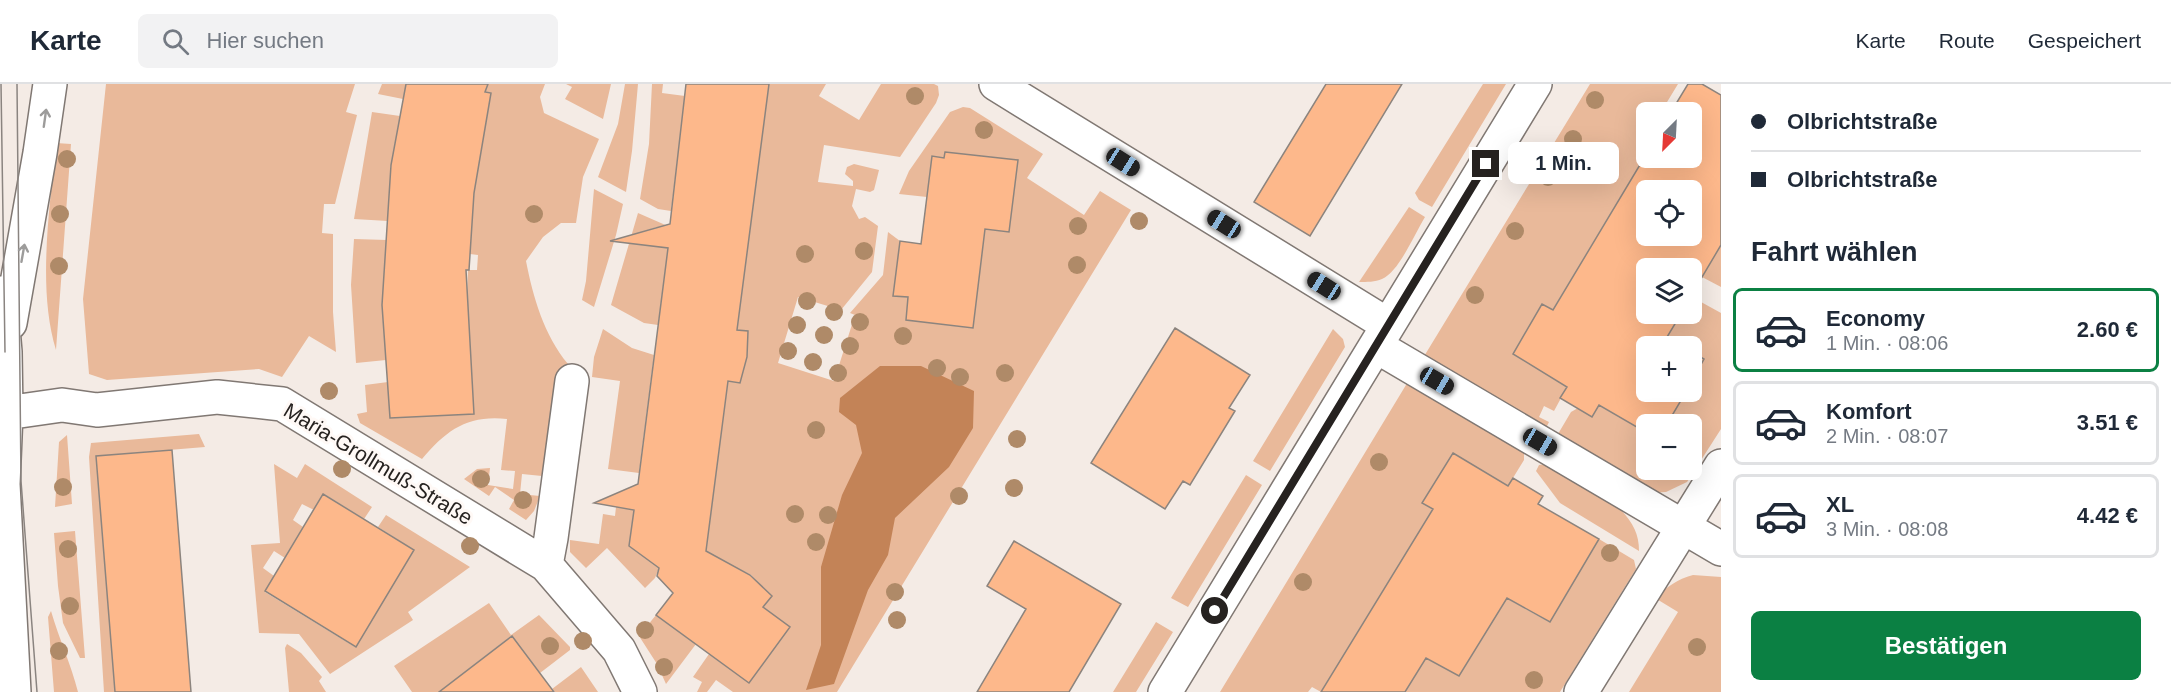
<!DOCTYPE html>
<html lang="de">
<head>
<meta charset="utf-8">
<style>
	:root { --surface:#fff; --page:#f2f2f3; --text:#1f2937; --muted:#747a83; --line:#e0e1e3; --accent:#0b8043 }
	body { margin:0; font-family:Arial,sans-serif; background:var(--page); color:var(--text); height:100vh; display:flex; flex-direction:column; font-size:22px; white-space:nowrap }
	* { box-sizing:border-box; margin:0 }
	p { font-size:20px; color:var(--muted) }
	.icon { flex:none; width:33px; height:33px; fill:none; stroke:currentColor; stroke-width:2; stroke-linecap:round; stroke-linejoin:round }
	.map { position:relative; flex:1; overflow:hidden }
	.drawer { display:flex; flex-direction:column; background:var(--surface); width:450px }
	.drawer>* { flex:none }
	.hud { display:grid; align-content:center; height:132px; padding:0 30px; background:var(--surface) }
	.needle { width:39px; rotate:204deg }
	.tools { position:absolute; left:1636px; top:18px; display:grid; gap:12px }
	.tools a { display:grid; place-items:center; width:66px; height:66px; border-radius:9px; background:var(--surface); box-shadow:0 6px 24px #0002; font-size:30px }
	.end { position:absolute; width:27px; height:27px; margin:-14px; border:8px solid #262220; background:#fff; box-shadow:0 0 0 3px #fff }
	.from { border-radius:50% }
	.bubble { position:absolute; height:42px; border-radius:9px; background:var(--surface); box-shadow:0 6px 24px #0002; font-size:20px; font-weight:800; line-height:42px; text-align:center }
	.car { position:absolute; width:18px; height:36px; margin:-18px -9px; border-radius:8px; box-shadow:0 0 4px 2px #0007; background:linear-gradient(#222 24%,#8ab4d8 0 40%,#222 0 76%,#8ab4d8 0 86%,#222 0) }
	.hud b { display:flex; align-items:center; gap:21px; height:57px; font-size:22px }
	.hud b+b { border-top:2px solid var(--line) }
	.hud i { width:15px; height:15px; background:var(--text) }
	ul { padding:0; list-style:none }
	li { display:flex; align-items:center; gap:18px; height:84px; margin:0 12px 9px; padding:0 18px; border:3px solid var(--line); border-radius:9px }
	li div { flex:1 }
	li b { display:block; font-size:22px }
	li em { font-style:normal; font-weight:800 }
	li.current { border-color:var(--accent) }
	li>.icon { width:54px; height:54px; stroke-width:1.5 }
	h2 { padding:0 30px; font-size:27px; line-height:72px }
	.cta { display:flex; gap:12px; margin-top:auto; padding:12px 30px }
	.cta a { flex:1; height:69px; border-radius:9px; background:var(--accent); color:#fff; font-size:24px; font-weight:800; line-height:69px; text-align:center }
	header { display:flex; align-items:center; gap:36px; box-sizing:border-box; height:84px; padding:0 30px; background:var(--surface); border-bottom:2px solid var(--line) }
	header strong { font-size:28px }
	nav { display:flex; gap:33px; margin-inline-start:auto; font-size:21px }
	.search { width:420px; height:54px; background:var(--page); display:flex; align-items:center; gap:15px; box-sizing:border-box; padding:0 21px; border-radius:9px; color:var(--muted); font-size:22px }
	main { display:flex; flex:1; min-height:0 }
	.map>svg:first-child { display:block }
	.green { fill:#e9b99a }
	.water { fill:#c38357 }
	.building { fill:#fdb88b; stroke:#8c847e; stroke-width:1.5; fill-rule:evenodd }
	.lines { fill:none; stroke-linecap:round; stroke-linejoin:round }
	.minor-casing { stroke:#807873; stroke-width:36 }
	.minor { stroke:#fff; stroke-width:33 }
	.tram { stroke:#8a8480; stroke-width:1.5 }
	.tree { fill:#af8a68 }
	.oneway { stroke:#9d9c9b }
	.route { stroke:#262220; stroke-width:8 }
	.labels { text-anchor:middle; stroke-width:6; stroke-linejoin:round; paint-order:stroke }
	.street-label { font-size:21px; fill:#262220; stroke:#fff9f6 }
</style>
</head>
<body>
<header>
<strong>Karte</strong>
<div class="search"><svg class="icon" aria-label="search" viewBox="0 0 24 24"><circle cx="10" cy="10" r="6"/><path d="M15 15l6 6"/></svg>Hier suchen</div>
<nav><a>Karte</a><a>Route</a><a>Gespeichert</a></nav>
</header>
<main>
<div class="map">
<svg width="1721" height="608" viewBox="0 0 1721 608">
	<rect width="100%" height="100%" fill="#f4ebe5"/>
	<path class="green" d="M 106,0 L 355,0 L 346,28 L 357,31 L 335,120 L 324,120 L 322,149 L 333,150 L 333,228 L 336,268 L 309,252 L 282,293 L 259,285 L 107,296 L 89,290 L 83,215 Z
		M 382,0 L 406,0 L 403,15 L 378,10 Z
		M 488,0 L 545,0 L 540,13 L 544,29 L 599,55 L 583,93 L 576,139 L 561,139 L 543,153 L 526,177 C 533,213 544,251 568,280 L 562,287 L 556,290 L 542,392 L 522,390 L 520,410 L 540,412 L 534,427 L 526,436 L 509,425 L 514,416 L 495,403 L 489,412 L 464,395 L 477,385 L 490,384 L 488,401 L 513,405 L 515,387 L 501,386 L 507,335 C 467,331 447,346 422,375 L 360,339 L 357,330 L 367,328 L 365,301 L 388,298 L 467,213 L 468,186 L 477,186 L 478,171 L 470,170 L 467,122 L 475,101 L 491,9 L 485,8 Z
		M 566,0 L 611,0 L 603,35 L 565,15 L 572,3 Z
		M 625,0 L 638,0 L 632,67 L 626,108 L 598,93 L 618,40 Z
		M 652,0 L 663,0 L 662,9 L 685,12 L 671,127 L 658,125 L 640,115 L 649,60 Z
		M 769,0 L 826,0 L 819,12 L 859,36 L 881,0 L 934,0 L 938,2 L 939,11 L 936,19 L 900,73 L 824,61 L 818,98 L 853,102 L 853,97 L 845,90 L 847,83 L 854,80 L 879,86 L 874,106 L 870,108 L 856,105 L 852,122 L 859,135 L 865,133 L 878,142 L 872,188 L 841,226 L 798,213 L 778,279 L 834,297 L 855,231 L 850,229 L 883,191 L 888,148 L 900,157 L 894,212 L 908,213 L 906,236 L 973,244 L 984,145 L 1009,148 L 1018,77 L 946,68 L 944,74 L 932,72 L 927,113 L 899,110 L 909,87 L 950,28 L 963,23 L 970,24 L 1043,70 L 1027,94 L 1084,131 L 1100,107 L 1131,126 L 837,608 L 733,608 L 716,596 L 707,608 L 697,608 L 702,598 L 693,593 L 709,570 L 763,523 L 771,512 L 751,491 L 729,480 L 722,488 L 705,475 L 728,297 L 740,299 L 747,273 L 748,248 L 737,246 Z
		M 1483,0 L 1506,0 L 1432,123 L 1419,116 L 1415,109 Z
		M 1590,0 L 1678,0 L 1661,28 L 1647,28 L 1647,69 L 1553,226 L 1542,220 L 1567,303 L 1554,327 L 1544,322 L 1539,333 L 1549,338 L 1546,344 L 1423,274 Z
		M 372,28 L 400,32 L 390,86 L 403,88 L 388,137 L 354,135 Z
		M 56,59 L 71,60 L 56,266 C 37,204 50,123 56,59 Z
		M 594,105 L 623,120 L 616,151 L 594,223 L 582,216 L 586,197 Z
		M 1721,119 L 1721,203 L 1702,193 L 1714,172 L 1683,154 L 1685,152 L 1692,152 Z
		M 1409,123 L 1425,133 C 1415,149 1399,188 1382,195 C 1375,198 1367,198 1359,198 Z
		M 638,129 L 670,143 L 657,143 L 645,147 L 643,160 L 668,164 L 658,241 L 644,239 L 611,221 Z
		M 354,155 L 387,156 L 386,276 L 356,279 L 351,201 Z
		M 1692,213 L 1721,229 L 1721,345 L 1687,398 L 1666,408 L 1649,409 L 1560,355 L 1558,350 L 1571,328 L 1578,324 L 1599,321 L 1647,349 L 1647,386 L 1692,386 L 1692,340 L 1667,340 L 1686,308 L 1692,308 L 1692,297 L 1704,275 L 1692,268 L 1692,262 L 1683,262 L 1635,234 L 1647,230 L 1692,230 Z
		M 603,245 L 632,264 L 654,271 L 639,389 L 608,385 L 620,297 L 592,293 L 594,273 Z
		M 1333,245 L 1343,255 L 1345,263 L 1270,387 L 1253,377 Z
		M 1409,296 L 1524,367 L 1524,376 L 1508,402 L 1453,370 L 1423,419 L 1433,425 L 1321,608 L 1312,603 L 1308,608 L 1220,608 Z
		M 199,350 L 205,363 L 96,372 L 115,608 L 104,608 L 89,373 L 91,359 Z
		M 67,351 L 72,420 L 55,423 L 59,358 Z
		M 274,380 L 297,394 L 305,380 L 372,423 L 364,435 L 324,410 L 314,426 L 302,420 L 293,436 L 303,443 L 285,474 L 274,467 L 263,484 L 274,492 L 265,508 L 355,563 L 414,466 L 378,443 L 386,431 L 470,483 L 408,528 L 413,536 L 330,590 L 299,550 L 259,549 L 251,461 L 280,459 Z
		M 1545,380 L 1621,426 C 1633,439 1639,450 1639,467 L 1560,419 L 1536,387 L 1539,381 Z
		M 1246,391 L 1262,401 L 1188,523 L 1171,514 Z
		M 616,423 L 634,425 L 629,462 L 659,484 L 655,494 L 645,504 L 607,464 L 586,484 L 570,468 L 570,456 L 599,460 L 603,430 L 615,432 Z
		M 75,447 L 85,574 L 80,574 L 63,539 L 58,502 L 54,449 Z
		M 1599,455 L 1634,476 L 1636,485 L 1560,608 L 1405,608 L 1426,574 L 1459,592 L 1484,552 L 1474,496 L 1549,538 Z
		M 1693,491 L 1721,493 L 1721,608 L 1629,608 L 1678,528 L 1655,514 C 1667,503 1677,495 1693,491 Z
		M 489,519 L 511,551 L 539,531 L 570,563 L 570,566 L 540,589 L 511,552 L 439,608 L 412,608 L 394,582 Z
		M 51,527 C 59,555 71,580 78,608 L 54,608 L 48,533 Z
		M 656,531 L 696,560 L 666,600 L 657,580 L 639,552 Z
		M 1156,538 L 1173,548 L 1136,608 L 1113,608 Z
		M 287,560 L 301,569 L 322,593 L 319,597 L 326,608 L 289,608 L 285,564 Z
		M 581,583 L 598,608 L 555,608 L 552,605 Z"/>
	<path class="water" d="M 880,282 L 921,282 L 974,307 L 973,344 L 949,383 L 895,434 L 888,471 L 868,506 L 834,600 L 806,606 L 821,561 L 821,483 L 842,411 L 862,369 L 856,341 L 839,328 L 840,314 Z"/>
	<path class="building" d="M 406,0 L 488,0 L 485,8 L 491,9 L 474,109 L 469,186 L 466,186 L 474,330 L 390,334 L 382,221 L 391,81 Z
		M 686,0 L 769,0 L 737,246 L 748,247 L 747,273 L 740,299 L 728,297 L 706,467 L 750,491 L 772,512 L 763,523 L 790,543 L 749,599 L 656,531 L 673,509 L 657,492 L 659,484 L 629,462 L 634,426 L 594,419 L 638,400 L 668,164 L 610,157 L 670,140 Z
		M 1326,0 L 1402,0 L 1310,152 L 1254,118 Z
		M 1688,0 L 1702,0 L 1721,11 L 1721,161 L 1692,210 L 1692,184 L 1647,184 L 1647,230 L 1681,230 L 1667,253 L 1683,262 L 1647,262 L 1647,308 L 1686,308 L 1667,340 L 1647,340 L 1647,349 L 1599,321 L 1592,333 L 1560,314 L 1567,303 L 1513,270 L 1542,220 L 1553,226 L 1647,69 L 1647,74 L 1692,74 L 1692,28 L 1671,28 ZM 1647,106 L 1692,106 L 1692,152 L 1647,152 Z
		M 945,68 L 1018,76 L 1009,148 L 985,145 L 973,244 L 906,236 L 908,213 L 893,212 L 900,157 L 921,160 L 932,72 L 944,74 Z
		M 1175,244 L 1250,291 L 1229,324 L 1235,327 L 1190,401 L 1183,397 L 1165,425 L 1091,379 Z
		M 1692,268 L 1704,275 L 1692,297 Z
		M 172,366 L 191,608 L 115,608 L 96,372 Z
		M 1453,369 L 1508,402 L 1513,394 L 1543,412 L 1538,420 L 1599,455 L 1550,538 L 1507,514 L 1459,592 L 1426,574 L 1405,608 L 1321,608 L 1433,425 L 1422,419 Z
		M 323,410 L 414,466 L 356,563 L 265,507 Z
		M 1014,457 L 1121,520 L 1069,608 L 977,608 L 1026,525 L 987,502 Z
		M 512,552 L 554,608 L 439,608 Z"/>
	<g class="lines">
		<defs>
			<path id="minor" d="M 996,0 L 1388,241
				M 0,209 L 5,268 L 6,329 L 3,400 L 14,608
				M 10,239 L 40,69 L 50,0
				M 1376,262 L 1721,465
				M 6,329 L 62,321 L 97,326 L 217,313 L 282,320 L 546,481 L 619,566 L 640,608
				M 546,481 L 551,454 L 572,297
				M 1165,608 L 1535,0
				M 1581,608 L 1721,382"/>
		</defs>
		<use href="#minor" class="minor-casing"/>
		<use href="#minor" class="minor"/>
		<path class="tram" d="M 1,0 L 5,268
			M 17,0 L 21,397 L 37,608"/>
	</g>
	<g class="tree">
		<circle cx="915" cy="12" r="9"/>
		<circle cx="1595" cy="16" r="9"/>
		<circle cx="984" cy="46" r="9"/>
		<circle cx="1573" cy="55" r="9"/>
		<circle cx="67" cy="75" r="9"/>
		<circle cx="1548" cy="93" r="9"/>
		<circle cx="60" cy="130" r="9"/>
		<circle cx="534" cy="130" r="9"/>
		<circle cx="1139" cy="137" r="9"/>
		<circle cx="1078" cy="142" r="9"/>
		<circle cx="1515" cy="147" r="9"/>
		<circle cx="864" cy="167" r="9"/>
		<circle cx="805" cy="170" r="9"/>
		<circle cx="1077" cy="181" r="9"/>
		<circle cx="59" cy="182" r="9"/>
		<circle cx="1475" cy="211" r="9"/>
		<circle cx="807" cy="217" r="9"/>
		<circle cx="834" cy="228" r="9"/>
		<circle cx="860" cy="238" r="9"/>
		<circle cx="797" cy="241" r="9"/>
		<circle cx="824" cy="251" r="9"/>
		<circle cx="903" cy="252" r="9"/>
		<circle cx="850" cy="262" r="9"/>
		<circle cx="788" cy="267" r="9"/>
		<circle cx="813" cy="278" r="9"/>
		<circle cx="937" cy="284" r="9"/>
		<circle cx="838" cy="289" r="9"/>
		<circle cx="1005" cy="289" r="9"/>
		<circle cx="960" cy="293" r="9"/>
		<circle cx="329" cy="307" r="9"/>
		<circle cx="816" cy="346" r="9"/>
		<circle cx="1017" cy="355" r="9"/>
		<circle cx="1379" cy="378" r="9"/>
		<circle cx="342" cy="385" r="9"/>
		<circle cx="481" cy="395" r="9"/>
		<circle cx="63" cy="403" r="9"/>
		<circle cx="1014" cy="404" r="9"/>
		<circle cx="959" cy="412" r="9"/>
		<circle cx="523" cy="416" r="9"/>
		<circle cx="795" cy="430" r="9"/>
		<circle cx="828" cy="431" r="9"/>
		<circle cx="816" cy="458" r="9"/>
		<circle cx="470" cy="462" r="9"/>
		<circle cx="68" cy="465" r="9"/>
		<circle cx="1610" cy="469" r="9"/>
		<circle cx="1303" cy="498" r="9"/>
		<circle cx="895" cy="508" r="9"/>
		<circle cx="70" cy="522" r="9"/>
		<circle cx="897" cy="536" r="9"/>
		<circle cx="645" cy="546" r="9"/>
		<circle cx="583" cy="557" r="9"/>
		<circle cx="550" cy="562" r="9"/>
		<circle cx="1697" cy="563" r="9"/>
		<circle cx="59" cy="567" r="9"/>
		<circle cx="664" cy="583" r="9"/>
		<circle cx="1534" cy="596" r="9"/>
	</g>
	<defs><path id="oneway-shaft" d="M-6 0H5M1.5-3L5.5 0L1.5 3" fill="none" stroke-width="1.6" stroke-linecap="round" stroke-linejoin="round" transform="scale(1.5)"/></defs>
	<g class="oneway">
		<use href="#oneway-shaft" transform="translate(45 34) rotate(-82)"/>
		<use href="#oneway-shaft" transform="translate(23 169) rotate(-80)"/>
	</g>
	<g class="lines">
		<path class="route" d="M 1215,527 L 1486,80"/>
	</g>
	<g class="labels">
		<g class="street-label">
			<text transform="translate(378 380) rotate(31)" y="7">Maria-Grollmuß-Straße</text>
		</g>
	</g>
</svg>
<div class="tools">
<a><svg class="needle" viewBox="-14 -14 28 28"><path d="M0-13l5 13h-10z" fill="#e53935"/><path d="M0 13l5-13h-10z" fill="#747a83"/></svg></a>
<a><svg class="icon" aria-label="locate" viewBox="0 0 24 24"><circle cx="12" cy="12" r="6"/><path d="M12 2v4M12 18v4M2 12h4M18 12h4"/></svg></a>
<a><svg class="icon" aria-label="layers" viewBox="0 0 24 24"><path d="M12 4l9 5-9 5-9-5zM3 14l9 5 9-5"/></svg></a>
<a>+</a>
<a>−</a>
</div>
<i class="end from" style="left:1215px;top:527px"></i>
<i class="end" style="left:1486px;top:80px"></i>
<div class="bubble" style="left:1508px;top:58px;width:111px">1 Min.</div>
<i class="car" style="left:1123px;top:78px;rotate:122deg"></i>
<i class="car" style="left:1224px;top:140px;rotate:302deg"></i>
<i class="car" style="left:1324px;top:202px;rotate:302deg"></i>
<i class="car" style="left:1437px;top:297px;rotate:120deg"></i>
<i class="car" style="left:1540px;top:358px;rotate:120deg"></i>
</div>
<section class="drawer">
<div class="hud">
<b><i class="from"></i>Olbrichtstraße</b>
<b><i></i>Olbrichtstraße</b>
</div>
<h2>Fahrt wählen</h2>
<ul>
<li class="current"><svg class="icon" aria-label="car" viewBox="0 0 24 24"><path d="M5 17H2v-5l4-1 3-4h7l3 4 3 1v5h-3M9 17h6M6 11h13"/><circle cx="7" cy="17" r="2"/><circle cx="17" cy="17" r="2"/></svg><div><b>Economy</b><p>1 Min. · 08:06</p></div><em>2.60 €</em></li>
<li><svg class="icon" aria-label="car" viewBox="0 0 24 24"><path d="M5 17H2v-5l4-1 3-4h7l3 4 3 1v5h-3M9 17h6M6 11h13"/><circle cx="7" cy="17" r="2"/><circle cx="17" cy="17" r="2"/></svg><div><b>Komfort</b><p>2 Min. · 08:07</p></div><em>3.51 €</em></li>
<li><svg class="icon" aria-label="car" viewBox="0 0 24 24"><path d="M5 17H2v-5l4-1 3-4h7l3 4 3 1v5h-3M9 17h6M6 11h13"/><circle cx="7" cy="17" r="2"/><circle cx="17" cy="17" r="2"/></svg><div><b>XL</b><p>3 Min. · 08:08</p></div><em>4.42 €</em></li>
</ul>
<div class="cta"><a>Bestätigen</a></div>
</section>
</main>
</body>
</html>
